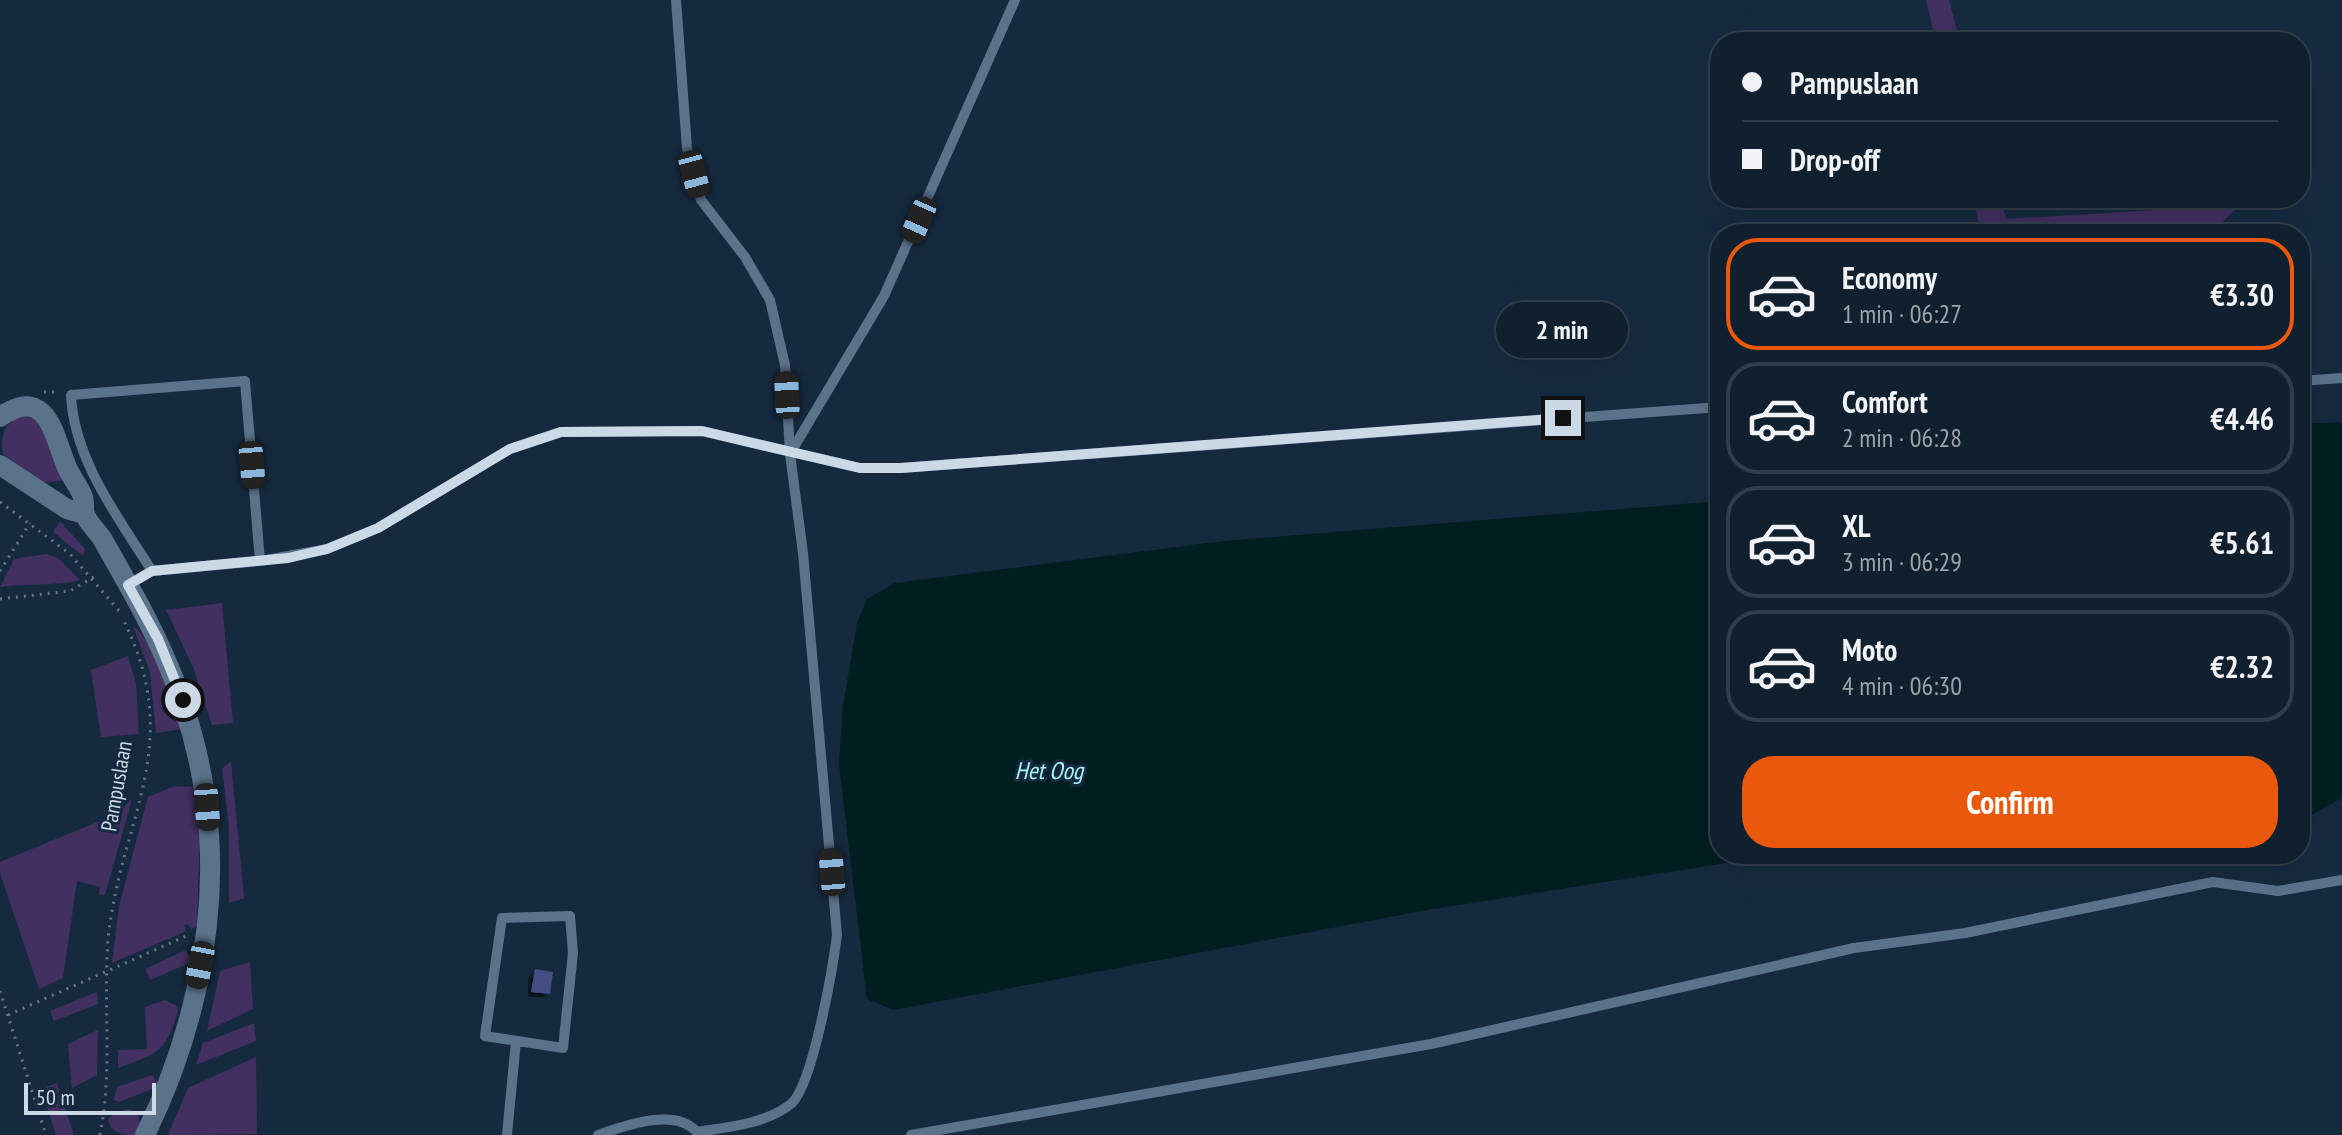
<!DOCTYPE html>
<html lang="en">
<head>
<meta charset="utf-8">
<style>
	:root { --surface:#10202f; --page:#192837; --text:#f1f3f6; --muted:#9ca3aa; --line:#303e4b; --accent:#ea580c }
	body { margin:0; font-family:"PT Sans Narrow",sans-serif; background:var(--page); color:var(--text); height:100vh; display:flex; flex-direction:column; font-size:30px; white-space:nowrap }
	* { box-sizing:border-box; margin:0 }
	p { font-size:26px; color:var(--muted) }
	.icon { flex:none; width:44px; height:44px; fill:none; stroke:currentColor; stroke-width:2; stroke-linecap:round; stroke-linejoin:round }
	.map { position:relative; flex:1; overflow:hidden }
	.side { position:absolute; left:1710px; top:224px; width:600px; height:640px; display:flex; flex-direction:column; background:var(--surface); border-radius:32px; box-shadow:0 8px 32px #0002,0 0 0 2px var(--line) }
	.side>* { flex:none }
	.top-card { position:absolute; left:1710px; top:32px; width:600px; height:176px; border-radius:32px; box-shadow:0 8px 32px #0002,0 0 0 2px var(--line); display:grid; align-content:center; height:176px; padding:0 32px; background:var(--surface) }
	.scale { position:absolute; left:24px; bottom:20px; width:132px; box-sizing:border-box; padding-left:8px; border:4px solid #cbd8e6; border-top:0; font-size:22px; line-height:28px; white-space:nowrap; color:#cbd8e6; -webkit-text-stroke:6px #162a3f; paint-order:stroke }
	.end { position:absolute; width:36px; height:36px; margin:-18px; border:10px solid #cbd8e6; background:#111; box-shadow:0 0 0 4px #111 }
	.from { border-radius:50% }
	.bubble { position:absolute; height:56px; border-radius:28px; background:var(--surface); box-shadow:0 8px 32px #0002,0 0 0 2px var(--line); font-size:26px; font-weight:700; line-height:56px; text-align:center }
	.car { position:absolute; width:24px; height:48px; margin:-24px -12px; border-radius:10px; box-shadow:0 0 6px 2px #0007; background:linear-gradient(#222 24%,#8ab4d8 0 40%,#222 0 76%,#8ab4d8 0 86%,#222 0) }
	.top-card b { display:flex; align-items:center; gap:28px; height:76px; font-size:30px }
	.top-card b+b { border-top:2px solid var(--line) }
	.top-card i { width:20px; height:20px; background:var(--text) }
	ul { padding:14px 0 0; list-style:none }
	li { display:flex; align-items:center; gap:24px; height:112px; margin:0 16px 12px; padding:0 16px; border:4px solid var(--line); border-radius:32px }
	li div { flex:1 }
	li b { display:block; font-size:30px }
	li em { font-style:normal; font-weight:700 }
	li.on { border-color:var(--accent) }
	li>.icon { width:72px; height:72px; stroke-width:1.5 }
	.action { display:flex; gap:16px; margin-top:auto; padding:16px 32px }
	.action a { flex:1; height:92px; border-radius:32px; background:var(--accent); color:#fff; font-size:32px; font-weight:700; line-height:92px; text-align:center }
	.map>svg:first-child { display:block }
	.green { fill:#423061 }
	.water { fill:#001e20 }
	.building { fill:#444e85; filter:url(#shadow) }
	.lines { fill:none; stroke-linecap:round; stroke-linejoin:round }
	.path { stroke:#677789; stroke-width:3; stroke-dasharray:2 6; stroke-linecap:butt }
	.lane { stroke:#5b728b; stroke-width:10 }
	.street { stroke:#5b728b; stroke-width:20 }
	.route { stroke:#cbd8e6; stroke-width:10 }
	.labels { text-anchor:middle; stroke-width:6; stroke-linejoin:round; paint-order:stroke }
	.street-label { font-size:22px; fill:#cbd8e6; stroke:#162a3f }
	.water-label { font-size:24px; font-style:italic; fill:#aaf4f9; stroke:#162a3f }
</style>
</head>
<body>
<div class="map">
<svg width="2342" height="1135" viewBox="0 0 2342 1135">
	<defs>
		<filter id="shadow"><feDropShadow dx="-5" dy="5" stdDeviation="2" flood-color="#0009"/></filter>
	</defs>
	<rect width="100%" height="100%" fill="#162a3f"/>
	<path class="green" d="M 1926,0 L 1949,0 L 1960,42 L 1936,42 Z
		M 1973,198 L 2000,198 L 2006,219 L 2239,205 L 2211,234 L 1981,234 Z
		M 25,416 L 40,421 L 67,480 L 43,483 L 3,454 C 0,435 5,420 25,416 Z
		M 60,521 L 85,549 L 83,556 L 53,532 Z
		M 46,554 L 58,558 L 80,580 C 71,585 17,584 0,587 L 14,559 Z
		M 222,603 L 233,723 L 212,725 L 193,667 L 166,610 Z
		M 133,626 C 152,638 176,707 183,729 L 156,733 L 150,672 Z
		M 128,656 L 136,684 L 139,734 L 101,737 L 91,670 Z
		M 231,761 L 244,898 L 229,903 L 229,826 L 222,769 Z
		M 175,786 L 195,787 L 200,828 L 197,926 L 191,929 L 188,924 L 184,925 L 186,931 L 112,963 L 119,906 L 148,797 Z
		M 132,799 L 105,895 L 99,894 L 100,887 L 77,881 L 63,978 L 39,989 L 0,873 L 0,862 L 117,814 Z
		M 186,950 L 192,962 L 150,980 L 145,969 Z
		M 250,962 L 253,1009 L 207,1031 L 220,971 Z
		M 97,992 L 98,1004 L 54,1021 L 50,1011 Z
		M 165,1000 L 177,1006 L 178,1010 C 167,1052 157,1054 118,1068 L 118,1050 L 147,1049 L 145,1007 Z
		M 254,1023 L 256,1041 L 196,1065 L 203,1043 Z
		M 98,1030 L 97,1075 L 72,1088 L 68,1044 Z
		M 256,1057 L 257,1134 L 168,1135 L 188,1088 Z
		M 152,1075 L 158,1083 L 157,1087 L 119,1102 L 114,1100 L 117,1087 Z
		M 57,1083 L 74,1135 L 56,1135 L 41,1089 Z
		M 129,1109 L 138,1114 L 140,1125 L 135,1135 C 123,1135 111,1133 108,1120 L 114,1113 Z"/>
	<path class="water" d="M 2342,422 L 2342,798 L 2300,821 L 2300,424 Z
		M 1720,501 L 1720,854 L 1783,854 L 1433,909 L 893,1010 L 867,999 L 839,764 L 843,706 L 857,623 L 867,599 L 895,583 L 1223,541 Z"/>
	<path class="building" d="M 535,969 L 553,972 L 550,994 L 531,992 Z"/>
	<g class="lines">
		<path class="path" d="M 44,392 L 60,392
			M 0,502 L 70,554 L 120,612
			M 0,571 L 30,523
			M 0,599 L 70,591 L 99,574
			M 0,991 L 46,1135
			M 8,1015 L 186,936
			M 100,1135 C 113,1070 103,1005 108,940 C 120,818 187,747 123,619"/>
		<path class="lane" d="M 676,0 L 687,148 L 701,200 L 745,257 L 770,300 L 785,365 L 790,454 L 803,553 L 837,935 C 833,967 813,1083 792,1103 C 767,1124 728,1127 697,1132
			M 2300,381 L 2342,378
			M 791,452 L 884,296 L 1015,0
			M 260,561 L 327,549 L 378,528 L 510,449 L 561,432 L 702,431 L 860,468 L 901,468 L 1720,407
			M 128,585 L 152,571 L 260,561 L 245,381 L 71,395 C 74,460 118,517 152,571
			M 570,916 L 573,953 L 563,1048 L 485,1036 L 502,918 Z
			M 507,1135 L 516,1041
			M 598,1135 C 624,1126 679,1105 699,1135
			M 911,1135 L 1431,1044 L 1854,948 L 1965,933 L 2213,882 L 2278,891 L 2342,880"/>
		<path class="street" d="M 0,417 C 47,384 54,436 66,465 C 70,476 79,486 83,497 C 85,503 83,510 85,515 C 89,524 98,532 103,540 C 112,556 121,572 130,588 C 174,666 203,744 209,834 C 216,936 190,1044 145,1135
			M 0,465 L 67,509 L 85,514"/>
	</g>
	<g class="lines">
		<path class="route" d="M 183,700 L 158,639 L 128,585 L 152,571 L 288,558 L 327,549 L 378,528 L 510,449 L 561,432 L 702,431 L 860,468 L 901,468 L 1563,418"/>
	</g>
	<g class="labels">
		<g class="street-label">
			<text transform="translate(116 786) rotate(-80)" y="8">Pampuslaan</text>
		</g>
		<g class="water-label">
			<text x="1049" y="779">Het Oog</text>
		</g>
	</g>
</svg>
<div class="scale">50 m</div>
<i class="end from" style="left:183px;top:700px"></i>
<i class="end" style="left:1563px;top:418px"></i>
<div class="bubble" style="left:1496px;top:302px;width:132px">2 min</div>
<i class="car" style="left:694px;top:174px;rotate:165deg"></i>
<i class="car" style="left:919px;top:220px;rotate:204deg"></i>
<i class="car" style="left:787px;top:395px;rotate:357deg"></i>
<i class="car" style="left:252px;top:465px;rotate:175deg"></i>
<i class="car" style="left:207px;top:807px;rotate:176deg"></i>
<i class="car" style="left:832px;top:872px;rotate:355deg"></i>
<i class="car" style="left:200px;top:965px;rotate:191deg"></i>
<div class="top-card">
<b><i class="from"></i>Pampuslaan</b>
<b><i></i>Drop-off</b>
</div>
<section class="side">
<ul>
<li class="on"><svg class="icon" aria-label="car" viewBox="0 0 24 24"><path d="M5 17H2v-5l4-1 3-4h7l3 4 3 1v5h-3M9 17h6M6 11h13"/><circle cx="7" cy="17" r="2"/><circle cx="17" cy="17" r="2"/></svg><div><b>Economy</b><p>1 min · 06:27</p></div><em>€3.30</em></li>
<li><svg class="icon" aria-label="car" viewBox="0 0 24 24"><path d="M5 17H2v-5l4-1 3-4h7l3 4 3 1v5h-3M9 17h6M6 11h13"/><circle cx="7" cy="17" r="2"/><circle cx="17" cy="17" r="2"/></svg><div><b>Comfort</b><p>2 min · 06:28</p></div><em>€4.46</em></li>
<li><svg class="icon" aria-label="car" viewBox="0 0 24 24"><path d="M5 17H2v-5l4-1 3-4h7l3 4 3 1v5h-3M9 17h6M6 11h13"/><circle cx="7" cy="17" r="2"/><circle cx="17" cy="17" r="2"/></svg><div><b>XL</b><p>3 min · 06:29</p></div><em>€5.61</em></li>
<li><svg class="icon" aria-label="car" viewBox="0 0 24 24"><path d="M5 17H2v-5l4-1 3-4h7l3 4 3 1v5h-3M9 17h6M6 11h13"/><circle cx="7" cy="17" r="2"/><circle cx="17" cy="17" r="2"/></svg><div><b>Moto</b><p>4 min · 06:30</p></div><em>€2.32</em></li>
</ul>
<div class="action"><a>Confirm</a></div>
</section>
</div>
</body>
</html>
